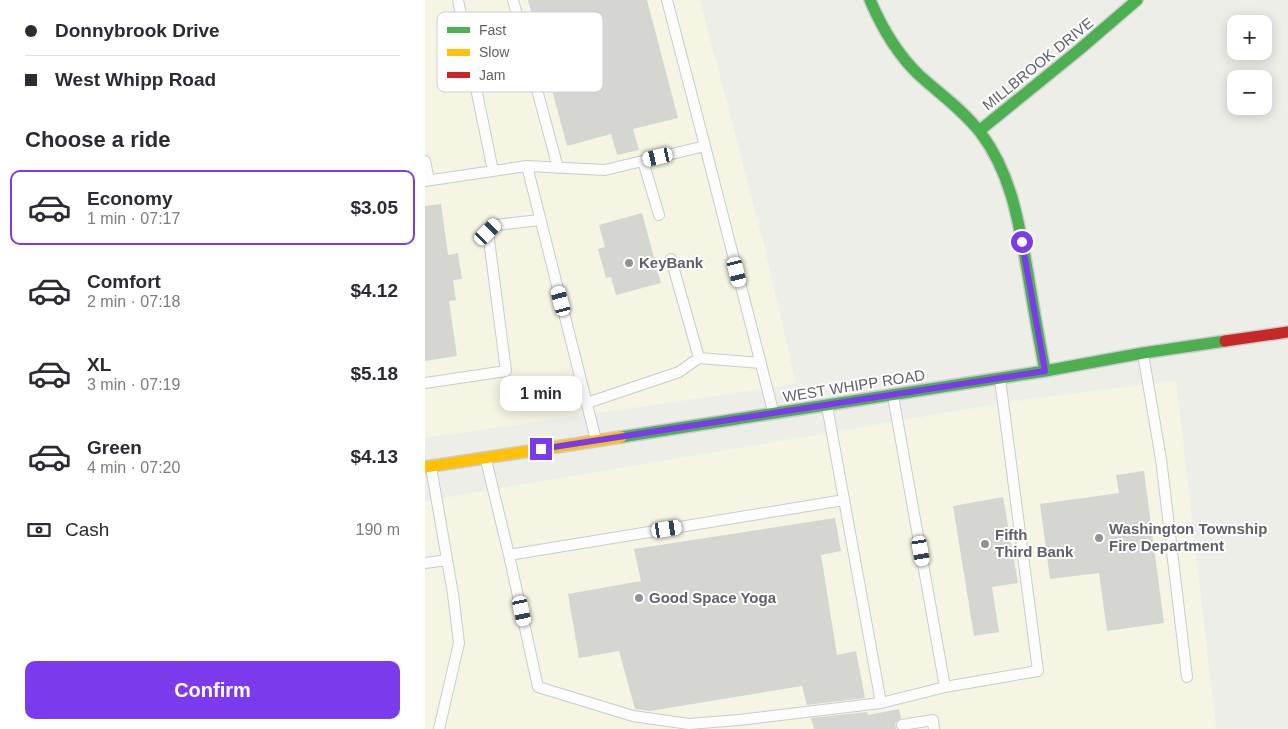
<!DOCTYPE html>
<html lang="en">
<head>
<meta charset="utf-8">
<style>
	:root { --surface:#fff; --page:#f7f7f7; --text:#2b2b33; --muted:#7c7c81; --line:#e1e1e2; --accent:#7c3aed }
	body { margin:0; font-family:Helvetica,sans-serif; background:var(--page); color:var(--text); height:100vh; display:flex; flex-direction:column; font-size:19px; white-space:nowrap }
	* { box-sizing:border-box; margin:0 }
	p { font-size:16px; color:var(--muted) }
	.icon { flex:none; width:28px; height:28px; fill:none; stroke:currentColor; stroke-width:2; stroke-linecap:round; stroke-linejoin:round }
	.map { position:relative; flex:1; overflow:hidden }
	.drawer { display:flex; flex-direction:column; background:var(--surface); width:425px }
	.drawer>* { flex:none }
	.top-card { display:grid; align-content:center; height:110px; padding:0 25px; background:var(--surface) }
	.fabs { position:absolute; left:802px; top:15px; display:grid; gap:10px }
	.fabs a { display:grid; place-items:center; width:45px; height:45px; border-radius:10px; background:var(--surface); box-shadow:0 2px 12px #0003; font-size:25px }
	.end { position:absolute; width:22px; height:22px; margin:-11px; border:6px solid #7c3aed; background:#fff; box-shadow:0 0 0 2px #fff }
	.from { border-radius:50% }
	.bubble { position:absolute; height:35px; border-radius:10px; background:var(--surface); box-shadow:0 2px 12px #0003; font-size:16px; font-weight:800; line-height:35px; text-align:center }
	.car { position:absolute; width:15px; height:30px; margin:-15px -8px; border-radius:6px; box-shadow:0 0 4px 1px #0007; background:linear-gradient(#fff 24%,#345 0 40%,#fff 0 76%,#345 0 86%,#fff 0) }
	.top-card b { display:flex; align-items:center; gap:18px; height:48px; font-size:19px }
	.top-card b+b { border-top:1px solid var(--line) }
	.top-card i { width:12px; height:12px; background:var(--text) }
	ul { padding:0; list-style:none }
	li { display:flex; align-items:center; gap:15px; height:75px; margin:0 10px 8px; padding:0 15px; border:2px solid transparent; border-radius:10px }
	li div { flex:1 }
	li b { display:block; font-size:19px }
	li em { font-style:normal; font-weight:800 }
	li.selected { border-color:var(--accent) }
	li>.icon { width:45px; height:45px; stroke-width:1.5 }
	h2 { padding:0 25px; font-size:22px; line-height:60px }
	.pay { display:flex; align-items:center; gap:12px; height:55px; padding:0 25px; font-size:19px }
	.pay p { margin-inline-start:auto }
	.cta { display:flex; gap:10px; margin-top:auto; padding:10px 25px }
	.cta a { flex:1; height:58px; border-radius:10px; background:var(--accent); color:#fff; font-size:20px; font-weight:800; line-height:58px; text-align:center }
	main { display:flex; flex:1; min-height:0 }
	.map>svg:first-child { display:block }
	.commercial { fill:#f6f5e4 }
	.building { fill:#d5d5d2 }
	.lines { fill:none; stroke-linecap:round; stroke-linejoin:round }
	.lane-casing { stroke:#cbcbcb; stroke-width:12 }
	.fast-casing { stroke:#cbcccb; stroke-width:14 }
	.slow-casing { stroke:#cbcccb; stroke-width:14 }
	.jam-casing { stroke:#cbcccb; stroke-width:14 }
	.lane { stroke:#fcfcfc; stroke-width:10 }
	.fast { stroke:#4caf50; stroke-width:11 }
	.slow { stroke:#ffc107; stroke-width:11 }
	.jam { stroke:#c62828; stroke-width:11 }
	.route { stroke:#7c3aed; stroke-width:6 }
	.poi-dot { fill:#919294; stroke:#fff; stroke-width:2 }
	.labels { text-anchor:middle; stroke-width:4; stroke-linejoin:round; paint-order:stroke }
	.street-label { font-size:15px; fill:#5f6167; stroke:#fff }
	.poi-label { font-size:15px; font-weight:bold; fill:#5f6167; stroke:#fff; text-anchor:start }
	.key { fill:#fff; stroke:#cfd0d1; stroke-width:1 }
	.key-label { font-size:14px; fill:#5f6167 }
</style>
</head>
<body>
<main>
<section class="drawer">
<div class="top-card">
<b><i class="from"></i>Donnybrook Drive</b>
<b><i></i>West Whipp Road</b>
</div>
<h2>Choose a ride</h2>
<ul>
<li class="selected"><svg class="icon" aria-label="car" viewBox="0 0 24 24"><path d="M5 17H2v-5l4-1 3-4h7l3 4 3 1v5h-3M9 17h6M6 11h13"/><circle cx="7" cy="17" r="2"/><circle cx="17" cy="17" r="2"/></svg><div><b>Economy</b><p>1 min · 07:17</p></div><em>$3.05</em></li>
<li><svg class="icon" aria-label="car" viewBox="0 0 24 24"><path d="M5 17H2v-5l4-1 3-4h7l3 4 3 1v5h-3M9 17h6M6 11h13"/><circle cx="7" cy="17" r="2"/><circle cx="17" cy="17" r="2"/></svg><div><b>Comfort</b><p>2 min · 07:18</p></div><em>$4.12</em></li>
<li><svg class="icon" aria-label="car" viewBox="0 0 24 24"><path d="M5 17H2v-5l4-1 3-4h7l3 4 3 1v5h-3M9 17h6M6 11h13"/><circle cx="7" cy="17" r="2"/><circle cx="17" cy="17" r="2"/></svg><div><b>XL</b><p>3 min · 07:19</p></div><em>$5.18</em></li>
<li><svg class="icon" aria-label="car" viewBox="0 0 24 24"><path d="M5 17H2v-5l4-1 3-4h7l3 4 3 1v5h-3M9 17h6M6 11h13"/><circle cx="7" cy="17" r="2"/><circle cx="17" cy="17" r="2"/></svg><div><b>Green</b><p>4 min · 07:20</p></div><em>$4.13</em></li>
</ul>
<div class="pay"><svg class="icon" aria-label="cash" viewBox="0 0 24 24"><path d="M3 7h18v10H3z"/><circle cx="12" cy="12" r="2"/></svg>Cash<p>190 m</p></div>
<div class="cta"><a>Confirm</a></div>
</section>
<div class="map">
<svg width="863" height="729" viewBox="0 0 863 729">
	<rect width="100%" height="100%" fill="#eeeee9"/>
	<path class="commercial" d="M 0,0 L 275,0 L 339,245 L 371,384 L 0,438 Z
		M 751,381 L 791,729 L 0,729 L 0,501 L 598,400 Z"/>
	<path class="building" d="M 103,0 L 222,0 L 253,118 L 208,129 L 214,150 L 192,155 L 186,134 L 142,146 Z
		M 16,204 L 23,255 L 33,253 L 37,279 L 28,280 L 31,300 L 24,301 L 32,356 L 0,361 L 0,206 Z
		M 217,213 L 236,283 L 191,295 L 186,277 L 181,278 L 173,249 L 180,247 L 174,225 Z
		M 719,471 L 739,623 L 682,631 L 674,573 L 625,579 L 615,504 L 694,493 L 691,475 Z
		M 578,497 L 593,583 L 567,587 L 574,632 L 549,636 L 528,506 Z
		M 410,518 L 416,551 L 396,555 L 412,655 L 431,651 L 440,698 L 382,705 L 377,686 L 225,711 L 210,709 L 194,651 L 154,658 L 143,594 L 216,581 L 209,549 Z
		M 474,709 L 476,718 L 470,723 L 471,729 L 389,729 L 386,718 L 442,712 L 443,715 Z"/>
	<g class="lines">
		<defs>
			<path id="lane" d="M 33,0 L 68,171
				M 88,0 L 133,168
				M 242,0 L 280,146
				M 0,161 L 4,180
				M 218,161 L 234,215
				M 102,166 L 180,170 L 280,146 L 348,411
				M 0,181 L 102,166 L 171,440
				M 718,354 L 736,459 L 762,677
				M 274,358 L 336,363
				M 0,383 L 81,371 L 63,232 L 71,225 L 115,220
				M 162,403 L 254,372 L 274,358 L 246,259
				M 402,406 L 456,703 L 520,687 L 468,396
				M 61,460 L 84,555 L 419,500
				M 6,467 L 28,594 L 34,643 L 14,729
				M 84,555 L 113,687 L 208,716 L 264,724 L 314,720 L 456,703
				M 0,563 L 22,560
				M 520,687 L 613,671 L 575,379
				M 477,725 L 508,720 L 509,729"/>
			<path id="fast" d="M 445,0 C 457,28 472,54 494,75 C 515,94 538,110 555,132 C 587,174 594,224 603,274 C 608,306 614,339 620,371
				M 554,131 L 655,49 L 712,0
				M 196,437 L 620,371 L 718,353 L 800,341"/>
			<path id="slow" d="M 0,467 L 196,437"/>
			<path id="jam" d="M 800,341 L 863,332"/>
		</defs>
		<use href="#lane" class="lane-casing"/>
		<use href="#fast" class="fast-casing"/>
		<use href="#slow" class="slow-casing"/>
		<use href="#jam" class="jam-casing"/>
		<use href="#lane" class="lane"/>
		<use href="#fast" class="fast"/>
		<use href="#slow" class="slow"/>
		<use href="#jam" class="jam"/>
	</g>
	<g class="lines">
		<path class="route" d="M 116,449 L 620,371 L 597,242"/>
	</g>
	<g class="poi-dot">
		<circle cx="204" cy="263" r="5"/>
		<circle cx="674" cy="538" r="5"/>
		<circle cx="560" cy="544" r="5"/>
		<circle cx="214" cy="598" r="5"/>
	</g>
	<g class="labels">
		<g class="street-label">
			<text transform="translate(613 64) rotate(-39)" y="5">MILLBROOK DRIVE</text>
			<text transform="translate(429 386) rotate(-9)" y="5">WEST WHIPP ROAD</text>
		</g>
		<g class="poi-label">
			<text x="214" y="268">KeyBank</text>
			<text x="684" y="534">Washington Township<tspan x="684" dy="17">Fire Department</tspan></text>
			<text x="570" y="540">Fifth<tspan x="570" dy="17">Third Bank</tspan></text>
			<text x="224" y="603">Good Space Yoga</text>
		</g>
	</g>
	<rect x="12" y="12" width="166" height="80" rx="8" class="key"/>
	<rect x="22" y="27" width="23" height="6" fill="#4caf50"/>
	<rect x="22" y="49" width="23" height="7" fill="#ffc107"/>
	<rect x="22" y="72" width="23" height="6" fill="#c62828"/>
	<g class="key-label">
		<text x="54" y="35">Fast</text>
		<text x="54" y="57">Slow</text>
		<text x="54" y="80">Jam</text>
	</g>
</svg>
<div class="fabs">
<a>+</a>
<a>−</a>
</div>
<i class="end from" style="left:597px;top:242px"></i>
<i class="end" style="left:116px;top:449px"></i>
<div class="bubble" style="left:75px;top:376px;width:82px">1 min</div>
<i class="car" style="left:233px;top:157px;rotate:257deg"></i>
<i class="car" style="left:63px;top:232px;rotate:45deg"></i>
<i class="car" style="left:312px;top:272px;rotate:166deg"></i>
<i class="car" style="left:136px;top:301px;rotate:345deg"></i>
<i class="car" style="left:242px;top:529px;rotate:81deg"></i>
<i class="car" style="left:496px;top:551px;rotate:170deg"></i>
<i class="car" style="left:97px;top:611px;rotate:168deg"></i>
</div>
</main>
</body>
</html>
